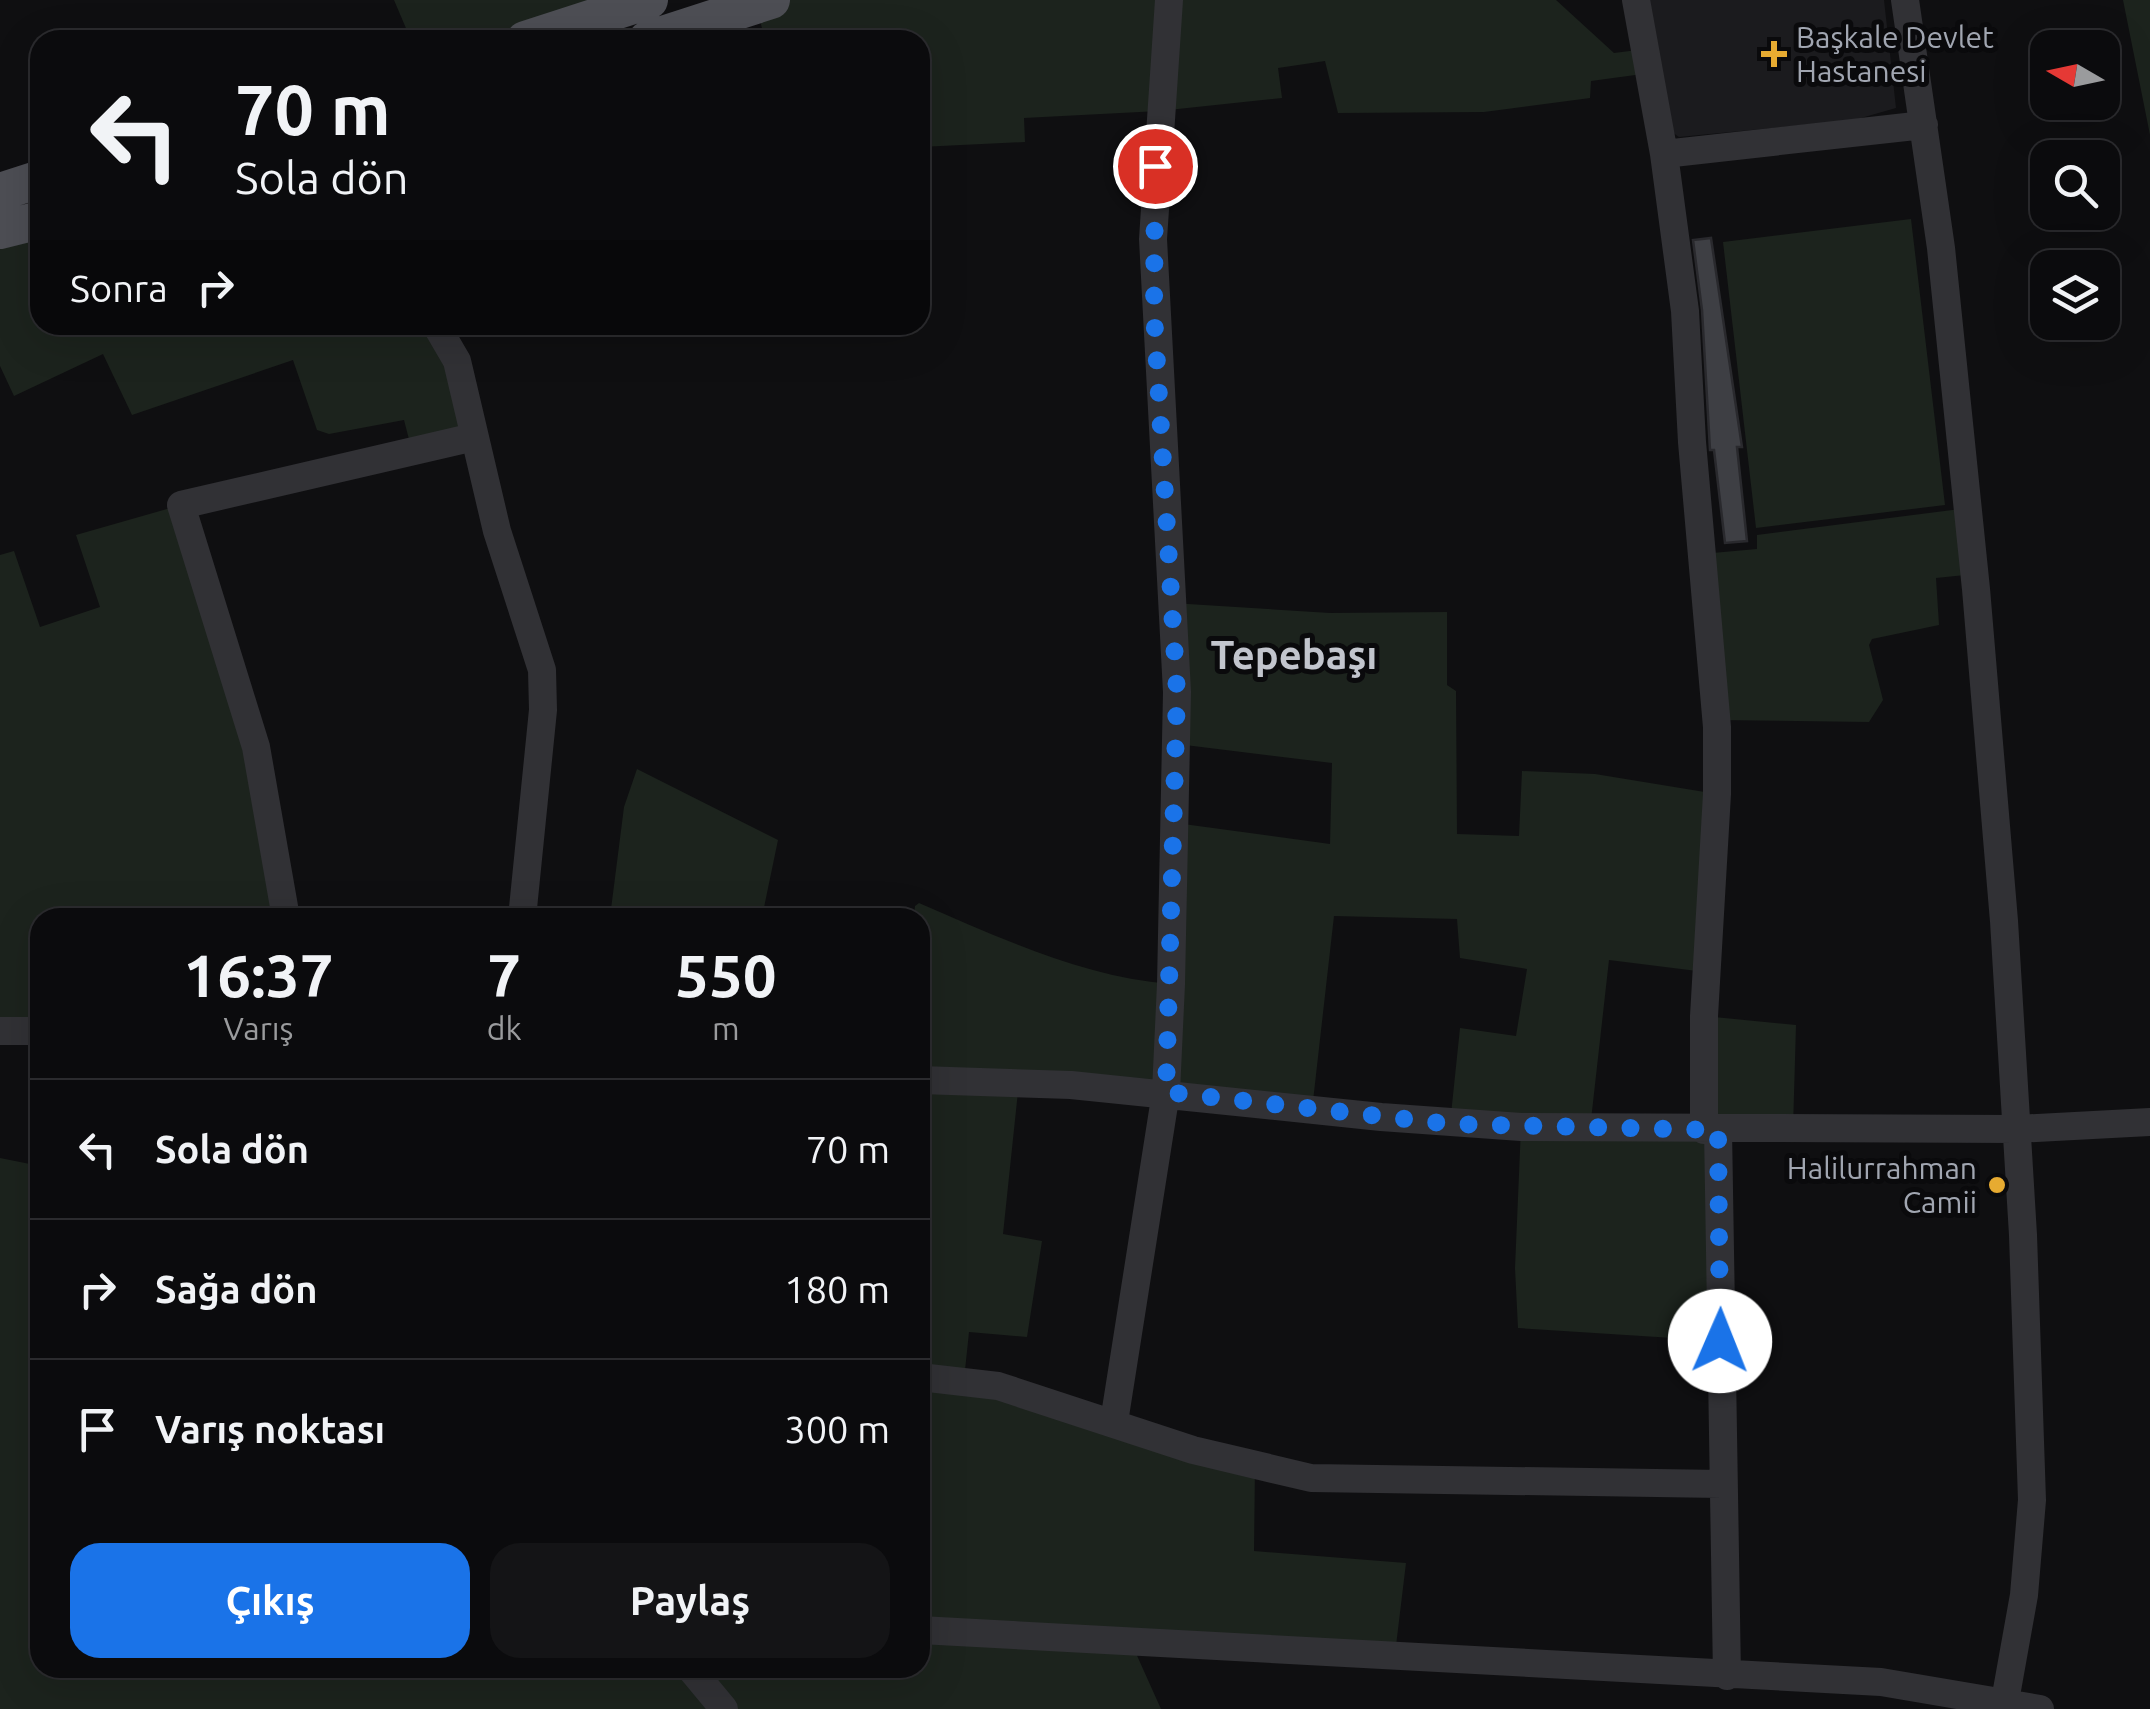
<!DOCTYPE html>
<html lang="tr">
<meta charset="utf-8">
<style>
body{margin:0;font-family:Ubuntu,sans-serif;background:#141416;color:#f1f3f6;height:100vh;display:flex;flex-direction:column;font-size:38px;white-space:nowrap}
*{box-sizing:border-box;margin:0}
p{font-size:32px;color:#9a9b9d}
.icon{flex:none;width:55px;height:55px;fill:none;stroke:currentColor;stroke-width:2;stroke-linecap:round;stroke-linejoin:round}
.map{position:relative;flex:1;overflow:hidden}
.sheet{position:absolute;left:30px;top:908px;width:900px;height:770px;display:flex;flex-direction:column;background:#0b0b0d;border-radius:30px;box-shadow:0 10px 40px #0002,0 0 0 2px #2b2b2e}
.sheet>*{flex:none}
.hud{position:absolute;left:30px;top:30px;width:900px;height:305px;border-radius:30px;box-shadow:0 10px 40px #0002,0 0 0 2px #2b2b2e;background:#0b0b0d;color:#f1f3f6;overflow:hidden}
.needle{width:65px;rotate:279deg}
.tools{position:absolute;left:2030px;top:30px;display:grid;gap:20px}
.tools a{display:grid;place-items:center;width:90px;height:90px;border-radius:20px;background:#0b0b0d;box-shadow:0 10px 40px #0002,0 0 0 2px #2b2b2e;font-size:50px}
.pin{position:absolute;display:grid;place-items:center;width:85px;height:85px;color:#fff;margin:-42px;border:5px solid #fff;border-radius:50%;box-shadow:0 2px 10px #0007}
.me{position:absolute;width:110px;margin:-55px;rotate:1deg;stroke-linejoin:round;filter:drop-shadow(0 0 8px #0008)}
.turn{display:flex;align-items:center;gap:35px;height:210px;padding:0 40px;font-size:45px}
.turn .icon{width:130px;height:130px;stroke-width:2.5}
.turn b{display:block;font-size:70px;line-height:85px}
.then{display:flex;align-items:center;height:95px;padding:0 40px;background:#0003;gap:20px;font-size:38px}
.eta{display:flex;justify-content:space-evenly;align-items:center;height:170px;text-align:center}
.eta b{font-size:60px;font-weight:700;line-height:70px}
.button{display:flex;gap:20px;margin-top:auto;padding:20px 40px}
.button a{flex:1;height:115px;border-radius:30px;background:#1a73e8;color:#fff;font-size:40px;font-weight:700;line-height:115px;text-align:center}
.button a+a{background:#141416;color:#f1f3f6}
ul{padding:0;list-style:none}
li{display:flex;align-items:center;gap:30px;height:140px;padding:0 40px;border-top:2px solid #2b2b2e}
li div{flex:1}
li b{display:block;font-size:38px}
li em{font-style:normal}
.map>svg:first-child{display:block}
.built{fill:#1b1b1e}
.green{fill:#1c231d}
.building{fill:#3e3f44;stroke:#29292d;stroke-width:2.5}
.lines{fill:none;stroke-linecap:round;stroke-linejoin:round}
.minor{stroke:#313135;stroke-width:28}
.major{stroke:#4d4e54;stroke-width:38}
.route{stroke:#1a73e8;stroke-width:18;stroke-dasharray:0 32.4}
.poi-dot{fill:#e7ab31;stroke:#0a0a0c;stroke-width:4}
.labels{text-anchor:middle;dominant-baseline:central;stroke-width:10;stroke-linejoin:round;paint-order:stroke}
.poi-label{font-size:30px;fill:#a1a6b1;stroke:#0a0a0c;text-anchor:start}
.district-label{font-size:40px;font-weight:bold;fill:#c2c5cd;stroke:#0a0a0c}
</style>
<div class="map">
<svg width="2150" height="1709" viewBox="0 0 2150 1709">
<rect width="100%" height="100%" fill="#0f0f11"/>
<path class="built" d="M 1649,0 L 1884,0 L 1896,108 L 1854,120 L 1679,137 L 1672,132 Z"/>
<path class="green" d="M 394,0 L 649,0 L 524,40 L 411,40 Z
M 771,0 L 1556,0 L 1614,53 L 1645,49 L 1650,73 L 1591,81 L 1590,98 L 1484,112 L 1338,113 L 1325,61 L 1278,68 L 1282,98 L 1159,111 L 1024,118 L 1025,142 L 920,147 L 920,40 L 765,40 L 756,5 Z
M 2123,0 L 2150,0 L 2150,135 Z
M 1911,219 L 1945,505 L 1756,528 L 1723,242 Z
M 40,220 L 40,325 L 436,325 L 474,437 L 412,451 L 404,420 L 329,434 L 317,430 L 293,360 L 132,415 L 103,354 L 14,396 L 0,366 L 0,230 Z
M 181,505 L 286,917 L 40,918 L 40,1031 L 0,1031 L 0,555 L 14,551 L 40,627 L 100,607 L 76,535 Z
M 1968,508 L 1975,574 L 1936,578 L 1939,625 L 1872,639 L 1869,645 L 1883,700 L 1869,722 L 1717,720 L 1701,554 L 1757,549 L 1757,535 Z
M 1172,603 L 1330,613 L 1447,612 L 1447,685 L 1456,691 L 1457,834 L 1519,836 L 1522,771 L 1595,774 L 1717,794 L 1705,972 L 1609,960 L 1590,1129 L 1704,1130 L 1704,1016 L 1796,1025 L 1793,1129 L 1719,1129 L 1720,1341 L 1518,1328 L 1515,1268 L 1521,1127 L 1450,1124 L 1460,1028 L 1516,1036 L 1527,969 L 1460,958 L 1457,919 L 1334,916 L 1312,1110 L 1019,1082 L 1003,1234 L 1042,1241 L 1027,1337 L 969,1332 L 964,1380 L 1255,1466 L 1254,1551 L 1406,1563 L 1395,1654 L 1130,1640 L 1161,1709 L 0,1709 L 0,1158 L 40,1166 L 40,1668 L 920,1668 L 920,1523 L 929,1473 L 920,1471 L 920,918 L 914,917 L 915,906 L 919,903 C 998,937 1083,977 1170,984 L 1176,823 L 1330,844 L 1332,763 L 1177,744 Z
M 637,769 L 778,840 L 762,917 L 610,917 L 624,807 Z"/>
<path class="building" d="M 1711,238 L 1742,447 L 1737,447 L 1747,541 L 1725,543 L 1714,450 L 1710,450 L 1702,310 L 1693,240 Z"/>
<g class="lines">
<path class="minor" d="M 1636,0 L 1664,154 L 1685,311 L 1692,442 L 1717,727 L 1717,794 L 1704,1016 L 1704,1130
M 1905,0 L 1941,248 L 1976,589 L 2004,921 L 2023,1235 L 2032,1500 L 2024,1595 L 2005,1701
M 1664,154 L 1924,125
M 436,325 L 457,361 L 497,531 L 542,670 L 543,710 L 522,918
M 286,918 L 256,747 L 181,505 L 474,437
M 0,1031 L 40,1031
M 920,1080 L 1071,1085 L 1381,1117 L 1521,1127 L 2017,1129 L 2150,1122
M 1718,1129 L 1727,1676
M 920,1377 L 998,1386 L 1193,1450 L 1311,1478 L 1722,1484
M 1114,1422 L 1166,1092 L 1171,984 L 1177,692 L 1153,239 L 1169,0
M 920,1630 L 1881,1682 L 2040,1709
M 690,1668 L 724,1709"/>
<path class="major" d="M 525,40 L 649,0
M 647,40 L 771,0
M 0,192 L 40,179
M 0,230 L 40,220"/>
</g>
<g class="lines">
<path class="route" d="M 1155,166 L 1154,314 L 1177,692 L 1166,1092 L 1450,1124 L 1718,1130 L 1720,1341"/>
</g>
<g class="poi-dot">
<path d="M1769 39h10v10h10v10h-10v10h-10v-10h-10v-10h10z"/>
<circle cx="1997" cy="1185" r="10"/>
</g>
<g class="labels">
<g class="poi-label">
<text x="1796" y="37">Başkale Devlet<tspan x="1796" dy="34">Hastanesi</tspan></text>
<text x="1977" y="1168" text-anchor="end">Halilurrahman<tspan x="1977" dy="34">Camii</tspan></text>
</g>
<g class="district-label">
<text x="1294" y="654">Tepebaşı</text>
</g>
</g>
</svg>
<div class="tools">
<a><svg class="needle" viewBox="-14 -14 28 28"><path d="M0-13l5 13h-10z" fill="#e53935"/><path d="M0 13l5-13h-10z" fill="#9a9b9d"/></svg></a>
<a><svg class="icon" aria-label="search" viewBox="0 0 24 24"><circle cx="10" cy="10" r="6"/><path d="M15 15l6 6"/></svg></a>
<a><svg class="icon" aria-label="layers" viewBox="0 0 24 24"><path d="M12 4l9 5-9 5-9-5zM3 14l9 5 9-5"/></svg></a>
</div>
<div class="pin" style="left:1155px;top:166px;background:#d93025"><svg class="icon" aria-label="arrive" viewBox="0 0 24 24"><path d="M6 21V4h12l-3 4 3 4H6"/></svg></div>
<svg class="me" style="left:1720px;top:1341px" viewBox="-20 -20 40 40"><circle r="19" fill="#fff"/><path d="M0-13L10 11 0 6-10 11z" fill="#1a73e8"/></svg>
<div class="hud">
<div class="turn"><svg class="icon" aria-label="left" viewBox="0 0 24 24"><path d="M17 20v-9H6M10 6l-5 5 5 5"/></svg><div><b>70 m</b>Sola dön</div></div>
<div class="then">Sonra<svg class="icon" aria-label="right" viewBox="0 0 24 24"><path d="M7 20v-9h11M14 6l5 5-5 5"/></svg></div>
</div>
<section class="sheet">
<div class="eta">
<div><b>16:37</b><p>Varış</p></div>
<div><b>7</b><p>dk</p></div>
<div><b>550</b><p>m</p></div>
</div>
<ul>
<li><svg class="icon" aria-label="left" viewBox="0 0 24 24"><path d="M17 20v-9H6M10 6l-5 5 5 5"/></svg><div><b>Sola dön</b></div><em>70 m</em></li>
<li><svg class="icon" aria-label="right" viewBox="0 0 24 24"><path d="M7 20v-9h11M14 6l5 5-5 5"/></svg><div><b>Sağa dön</b></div><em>180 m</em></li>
<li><svg class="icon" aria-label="arrive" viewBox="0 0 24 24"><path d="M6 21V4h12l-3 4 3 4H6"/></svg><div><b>Varış noktası</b></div><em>300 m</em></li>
</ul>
<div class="button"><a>Çıkış</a><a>Paylaş</a></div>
</section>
</div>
